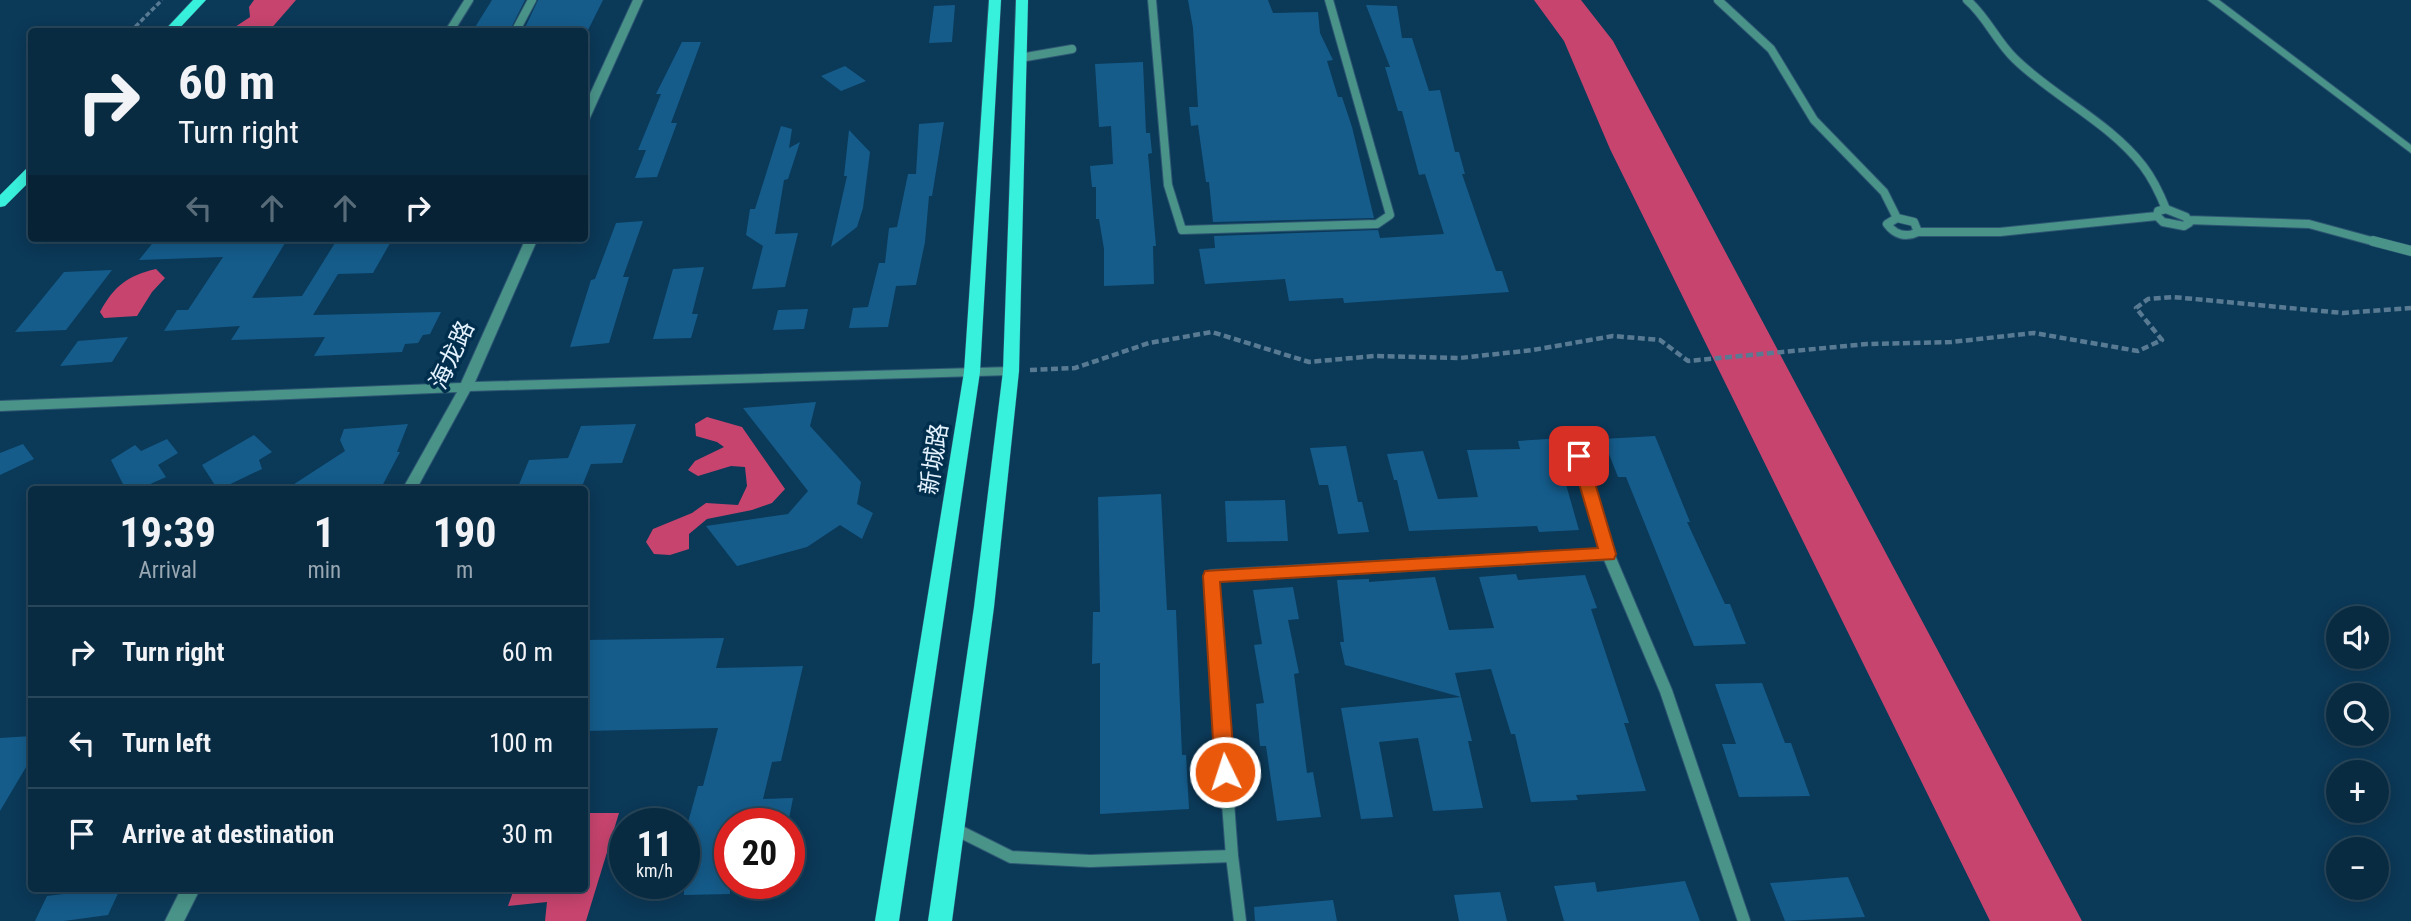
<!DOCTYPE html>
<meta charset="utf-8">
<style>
body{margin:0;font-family:"Roboto Condensed","Noto Sans SC",sans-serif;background:#16374d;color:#f1f3f6;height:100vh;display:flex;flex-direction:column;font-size:26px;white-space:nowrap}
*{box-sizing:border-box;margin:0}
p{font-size:23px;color:#98a7b2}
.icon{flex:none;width:38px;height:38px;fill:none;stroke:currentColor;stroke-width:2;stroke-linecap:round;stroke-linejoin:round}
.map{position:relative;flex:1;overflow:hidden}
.drawer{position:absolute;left:28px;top:486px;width:560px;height:406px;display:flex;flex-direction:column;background:#082b42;border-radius:7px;box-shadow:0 4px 18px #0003,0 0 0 2px #29475b}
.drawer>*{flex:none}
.top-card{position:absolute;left:28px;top:28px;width:560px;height:214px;border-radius:7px;box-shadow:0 4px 18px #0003,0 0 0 2px #29475b;background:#082b42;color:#f1f3f6;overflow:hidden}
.tools{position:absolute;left:2326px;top:606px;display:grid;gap:14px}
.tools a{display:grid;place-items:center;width:63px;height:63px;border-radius:50%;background:#082b42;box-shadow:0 4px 18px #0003,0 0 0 2px #29475b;font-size:35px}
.speed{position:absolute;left:609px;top:808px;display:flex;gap:14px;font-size:35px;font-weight:700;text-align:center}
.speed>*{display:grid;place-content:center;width:91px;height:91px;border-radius:50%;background:#082b42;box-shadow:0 4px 18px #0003,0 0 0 2px #29475b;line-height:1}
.speed small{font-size:18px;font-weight:400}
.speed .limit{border:10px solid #d22;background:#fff;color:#111}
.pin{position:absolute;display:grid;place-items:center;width:60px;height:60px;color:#fff;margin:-30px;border-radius:14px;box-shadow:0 4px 10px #0006}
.me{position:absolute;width:77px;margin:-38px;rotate:356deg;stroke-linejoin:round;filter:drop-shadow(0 0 5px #0008)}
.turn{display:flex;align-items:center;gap:24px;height:147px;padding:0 35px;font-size:32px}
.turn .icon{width:91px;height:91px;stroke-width:2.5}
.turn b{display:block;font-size:49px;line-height:60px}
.lanes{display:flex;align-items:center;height:66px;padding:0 35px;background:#0003;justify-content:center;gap:35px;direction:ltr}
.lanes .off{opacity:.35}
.eta{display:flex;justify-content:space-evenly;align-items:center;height:119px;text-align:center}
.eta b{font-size:42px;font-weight:700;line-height:49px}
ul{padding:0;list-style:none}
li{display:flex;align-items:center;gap:21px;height:91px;padding:0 35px;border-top:2px solid #29475b}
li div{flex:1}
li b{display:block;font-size:26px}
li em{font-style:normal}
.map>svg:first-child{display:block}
.water{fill:#c7446f}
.building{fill:#155c8b}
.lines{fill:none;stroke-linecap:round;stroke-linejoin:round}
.service-far2-casing{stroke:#2e5773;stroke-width:10}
.service-far1-casing{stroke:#2e5773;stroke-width:11}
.service-casing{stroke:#2e5773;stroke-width:14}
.minor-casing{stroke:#2e5773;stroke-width:2}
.primary-casing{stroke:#2e5773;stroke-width:1}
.path-far1{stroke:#587a93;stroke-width:3.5;stroke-dasharray:5 2.5;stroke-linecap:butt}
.path{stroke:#587a93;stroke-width:4.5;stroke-dasharray:7 3.5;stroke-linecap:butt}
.service-far2{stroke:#499389;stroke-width:8}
.service-far1{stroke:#499389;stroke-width:10}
.service{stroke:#499389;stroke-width:12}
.minor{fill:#499389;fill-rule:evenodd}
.primary{fill:#38f1dd;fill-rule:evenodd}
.route{fill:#ea580c;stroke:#983908;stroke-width:2}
.labels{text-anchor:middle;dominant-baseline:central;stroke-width:7;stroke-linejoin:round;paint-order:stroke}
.street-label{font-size:24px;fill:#e4f2fe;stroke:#002e4d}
</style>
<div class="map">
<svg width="2411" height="921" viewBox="0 0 2411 921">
<rect width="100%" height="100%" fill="#0b3958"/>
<path class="water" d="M 254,0 L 296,0 L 269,31 L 229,31 L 250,17 L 249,7 Z
M 1534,0 L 1581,0 L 1613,41 L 2082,921 L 1990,921 L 1610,149 L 1564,41 Z
M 156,269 L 165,278 L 152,292 L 137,316 L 104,318 L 100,312 C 114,286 127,276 156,269 Z
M 707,417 L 742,427 L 785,489 L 772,503 L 752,510 L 707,519 L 689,534 L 689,549 L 670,555 L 654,554 L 646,542 L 653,529 L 692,513 L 706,503 L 738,505 L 747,486 L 745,467 L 731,466 L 698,476 L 688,470 L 695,461 L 724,447 L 717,442 L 696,436 L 695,424 Z
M 585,813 L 619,813 L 586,921 L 545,921 L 547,902 L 508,906 L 514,889 L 584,889 Z"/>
<path class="building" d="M 492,0 L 525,0 L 509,32 L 472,32 Z
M 538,0 L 603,0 L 587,32 L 523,32 Z
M 1188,0 L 1268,0 L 1273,13 L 1318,12 L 1320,33 L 1333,60 L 1327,61 L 1338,97 L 1342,97 L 1352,127 L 1374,218 L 1213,222 L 1209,182 L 1206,182 L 1198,125 L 1191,126 L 1189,107 L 1198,107 L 1193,28 Z
M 955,5 L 952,42 L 929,43 L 934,6 Z
M 1366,5 L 1397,6 L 1402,38 L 1412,38 L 1429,91 L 1440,90 L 1455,152 L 1459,152 L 1465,174 L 1462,174 L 1483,235 L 1496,271 L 1502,271 L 1509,292 L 1344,303 L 1343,298 L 1289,301 L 1285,279 L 1205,284 L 1199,249 L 1215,248 L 1214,236 L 1378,230 L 1380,238 L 1444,234 L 1425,174 L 1419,175 L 1402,111 L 1398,111 L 1385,67 L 1390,67 Z
M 682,42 L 701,42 L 671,123 L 677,123 L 657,177 L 635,178 L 646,150 L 638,150 L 661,94 L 656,94 Z
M 1143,62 L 1146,133 L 1150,133 L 1152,153 L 1148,154 L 1156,246 L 1153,246 L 1154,284 L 1104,286 L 1104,249 L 1099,219 L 1096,219 L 1096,187 L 1092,187 L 1090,166 L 1113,164 L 1111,126 L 1099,127 L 1095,64 Z
M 845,66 L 866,81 L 841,91 L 821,76 Z
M 944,122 L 932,196 L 929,196 L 925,242 L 916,285 L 896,286 L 888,327 L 849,328 L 853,308 L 868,307 L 879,263 L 885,263 L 889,228 L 897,227 L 908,174 L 916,174 L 919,124 Z
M 781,126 L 792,129 L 789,148 L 800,142 L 788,179 L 784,180 L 775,234 L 798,233 L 785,287 L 752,289 L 763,246 L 746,235 L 750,209 L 755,209 Z
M 849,130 L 870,152 L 863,208 L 857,227 L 831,247 L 847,176 L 844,176 Z
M 643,221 L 623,277 L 629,277 L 609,343 L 570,347 L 591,280 L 595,279 L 616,223 Z
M 210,238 L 288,238 L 252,298 L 302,296 L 338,238 L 393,238 L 373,273 L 338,274 L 313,315 L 441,312 L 430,334 L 423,335 L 418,343 L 405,344 L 402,352 L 314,356 L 325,337 L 231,340 L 240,326 L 164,331 L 177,310 L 188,310 L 223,257 L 139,260 L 155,240 Z
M 704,267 L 692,314 L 698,314 L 691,338 L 653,339 L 673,269 Z
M 112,270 L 66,330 L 15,332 L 64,272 Z
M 808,309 L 804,329 L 773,330 L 778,310 Z
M 128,337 L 112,362 L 60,366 L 78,341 Z
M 816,402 L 810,426 L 861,482 L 857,504 L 873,513 L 862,539 L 840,525 L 807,547 L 737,566 L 706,526 L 788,514 L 808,491 L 743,408 Z
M 408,424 L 397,452 L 400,452 L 380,490 L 285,490 L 345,451 L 340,440 L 344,429 Z
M 636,424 L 622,463 L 591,464 L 583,484 L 518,487 L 529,460 L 568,458 L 581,426 Z
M 254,435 L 272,452 L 259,460 L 262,469 L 218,490 L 202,465 Z
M 1655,436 L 1690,522 L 1687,522 L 1725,604 L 1730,604 L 1746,644 L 1694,646 L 1626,477 L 1618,477 L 1603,439 Z
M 1563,438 L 1575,473 L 1563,474 L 1579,530 L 1539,532 L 1537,526 L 1409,531 L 1397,480 L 1394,480 L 1387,454 L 1423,451 L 1438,499 L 1478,497 L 1467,450 L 1520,449 L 1518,441 Z
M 167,439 L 178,453 L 158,465 L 166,477 L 137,490 L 126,490 L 111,460 L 135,445 L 141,451 Z
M 23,444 L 34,459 L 0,475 L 0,453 Z
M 1346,446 L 1358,502 L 1362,502 L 1369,532 L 1338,534 L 1328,485 L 1319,485 L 1310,448 Z
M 1161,494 L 1167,610 L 1176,610 L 1182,755 L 1186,755 L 1189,809 L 1100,814 L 1100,663 L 1092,664 L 1093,612 L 1100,612 L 1098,497 Z
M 1285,500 L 1288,541 L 1227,542 L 1225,501 Z
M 1516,574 L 1518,580 L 1585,575 L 1597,608 L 1591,609 L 1629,723 L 1624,723 L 1646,791 L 1576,795 L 1578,800 L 1531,802 L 1515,734 L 1511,734 L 1491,669 L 1455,673 L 1461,697 L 1345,665 L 1340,642 L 1344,642 L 1337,580 L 1369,579 L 1369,582 L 1435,577 L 1449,630 L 1494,628 L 1479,577 Z
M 1293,587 L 1299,619 L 1288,620 L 1299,673 L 1294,674 L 1307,773 L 1313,772 L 1321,817 L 1277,821 L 1266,746 L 1260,746 L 1256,704 L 1264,703 L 1254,645 L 1262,644 L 1253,590 Z
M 724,638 L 716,668 L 803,666 L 781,761 L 772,762 L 763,799 L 793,798 L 788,824 L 730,824 L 730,894 L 684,895 L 684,837 L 698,786 L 703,786 L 718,728 L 584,731 L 584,640 Z
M 1762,683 L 1785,743 L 1791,743 L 1810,796 L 1739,797 L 1722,744 L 1736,744 L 1715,684 Z
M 1461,697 L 1472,741 L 1468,741 L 1483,808 L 1433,811 L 1418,738 L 1379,742 L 1393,817 L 1361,819 L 1341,708 Z
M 32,736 L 32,757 L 0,811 L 0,738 Z
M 1848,877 L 1865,917 L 1785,921 L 1770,883 Z
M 1685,881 L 1700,921 L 1564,921 L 1554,886 L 1595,882 L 1597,892 Z
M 81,889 L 120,889 L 108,915 L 64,921 L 35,921 L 47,896 L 80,892 Z
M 1500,892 L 1507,921 L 1459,921 L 1454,895 Z
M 1333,900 L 1337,921 L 1255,921 L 1254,907 Z"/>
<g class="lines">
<defs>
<path id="service-far2" d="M 1152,0 L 1168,185 L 1182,230 L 1377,224 L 1390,215 L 1329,0
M 1718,0 L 1771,49 L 1814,120 L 1884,192 L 1897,218
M 1967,0 C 1987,17 1996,41 2015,59 C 2054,97 2109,122 2143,166 C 2153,179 2160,194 2166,209
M 449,32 L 469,0
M 515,32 L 532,0
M 1020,58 L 1072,49
M 2166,209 L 2186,217 L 2189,223 L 2184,226 L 2163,222 L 2157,216 L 2158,211 Z
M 1897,218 L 1914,222 L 1918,232 C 1906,238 1895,235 1887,224 Z
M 2188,220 L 2309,224 L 2379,243
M 1918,232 L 2000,232 L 2157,216"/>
<path id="service-far1" d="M 2373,241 L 2411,251
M 1579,456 L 1605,545"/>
<path id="service" d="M 1605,543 L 1608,554
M 953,828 L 1011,857 L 1090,861 L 1232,856
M 1240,921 L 1232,856 L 1211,576 L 1608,554 L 1666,691 L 1744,921"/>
<path id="minor" d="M 633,0 L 643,0 L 589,120 L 584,123 L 584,107 Z
M 2208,0 L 2219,0 L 2411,145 L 2411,153 Z
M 526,238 L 538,238 L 475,382 L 1011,367 L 1018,371 L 1011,375 L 470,391 L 416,490 L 402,490 L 457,392 L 0,411 L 0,401 L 461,383 Z
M 181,889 L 200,889 L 184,921 L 165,921 Z"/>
<path id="primary" d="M 193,0 L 206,0 L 176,32 L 163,32 Z
M 989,0 L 1001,0 L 980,372 L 899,921 L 875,921 L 964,372 Z
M 1016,0 L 1028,0 L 1019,371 L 994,607 L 952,921 L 928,921 L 974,607 L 1003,371 Z
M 32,167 L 32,179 L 5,206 L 0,207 L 0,195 L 27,168 Z"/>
</defs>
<use href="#service-far2" class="service-far2-casing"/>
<use href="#service-far1" class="service-far1-casing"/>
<use href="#service" class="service-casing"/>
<use href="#minor" class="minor-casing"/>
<use href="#primary" class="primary-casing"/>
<path class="path-far1" d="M 130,32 L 162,0"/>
<path class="path" d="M 1030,370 L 1075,368 L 1149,343 L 1212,332 L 1309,362 L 1374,356 L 1460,358 L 1533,350 L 1613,336 L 1660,340 L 1688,361 L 1867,344 L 1951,342 L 2034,333 L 2138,351 L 2162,340 L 2136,308 L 2148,299 L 2173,297 L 2343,313 L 2411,308"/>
<use href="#service-far2" class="service-far2"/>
<use href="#service-far1" class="service-far1"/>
<use href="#service" class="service"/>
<use href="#minor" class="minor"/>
<use href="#primary" class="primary"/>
</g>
<path class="route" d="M 1579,451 L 1587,456 L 1616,554 L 1614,559 L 1220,582 L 1235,772 L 1232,779 L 1225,781 L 1218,779 L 1215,772 L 1203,576 L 1205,571 L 1598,548 L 1571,456 Z"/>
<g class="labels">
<g class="street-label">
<text transform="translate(452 355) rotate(-65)">海龙路</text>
<text transform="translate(934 459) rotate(-81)">新城路</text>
</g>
</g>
</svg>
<div class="tools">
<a><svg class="icon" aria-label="sound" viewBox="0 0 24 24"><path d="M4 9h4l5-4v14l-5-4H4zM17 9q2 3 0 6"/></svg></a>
<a><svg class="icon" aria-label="search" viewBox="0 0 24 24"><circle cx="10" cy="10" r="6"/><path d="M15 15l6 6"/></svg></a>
<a>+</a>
<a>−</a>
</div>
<div class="speed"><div>11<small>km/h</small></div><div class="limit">20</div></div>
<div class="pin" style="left:1579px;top:456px;background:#d93025"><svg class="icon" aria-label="arrive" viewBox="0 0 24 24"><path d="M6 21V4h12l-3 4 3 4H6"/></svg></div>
<svg class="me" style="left:1225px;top:772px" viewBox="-20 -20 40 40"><circle r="17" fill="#ea580c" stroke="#fff" stroke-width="3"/><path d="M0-11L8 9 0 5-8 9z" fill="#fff"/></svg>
<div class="top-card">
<div class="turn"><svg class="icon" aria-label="right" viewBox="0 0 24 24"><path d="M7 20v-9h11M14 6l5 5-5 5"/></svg><div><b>60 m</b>Turn right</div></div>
<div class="lanes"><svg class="icon off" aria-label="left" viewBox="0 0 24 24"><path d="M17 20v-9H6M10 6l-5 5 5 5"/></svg><svg class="icon off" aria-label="ahead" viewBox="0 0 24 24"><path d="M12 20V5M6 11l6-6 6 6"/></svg><svg class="icon off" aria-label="ahead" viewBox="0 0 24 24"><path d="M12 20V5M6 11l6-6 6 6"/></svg><svg class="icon" aria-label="right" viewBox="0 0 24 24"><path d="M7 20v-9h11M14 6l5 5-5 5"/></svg></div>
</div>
<section class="drawer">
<div class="eta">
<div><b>19:39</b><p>Arrival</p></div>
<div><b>1</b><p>min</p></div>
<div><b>190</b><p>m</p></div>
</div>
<ul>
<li><svg class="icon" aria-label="right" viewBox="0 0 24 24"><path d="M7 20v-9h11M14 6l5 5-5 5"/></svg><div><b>Turn right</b></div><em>60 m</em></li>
<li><svg class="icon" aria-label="left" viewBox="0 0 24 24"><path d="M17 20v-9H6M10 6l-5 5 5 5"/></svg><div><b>Turn left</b></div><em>100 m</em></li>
<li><svg class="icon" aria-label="arrive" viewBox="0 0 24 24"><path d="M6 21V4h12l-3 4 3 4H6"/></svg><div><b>Arrive at destination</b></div><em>30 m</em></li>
</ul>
</section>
</div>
